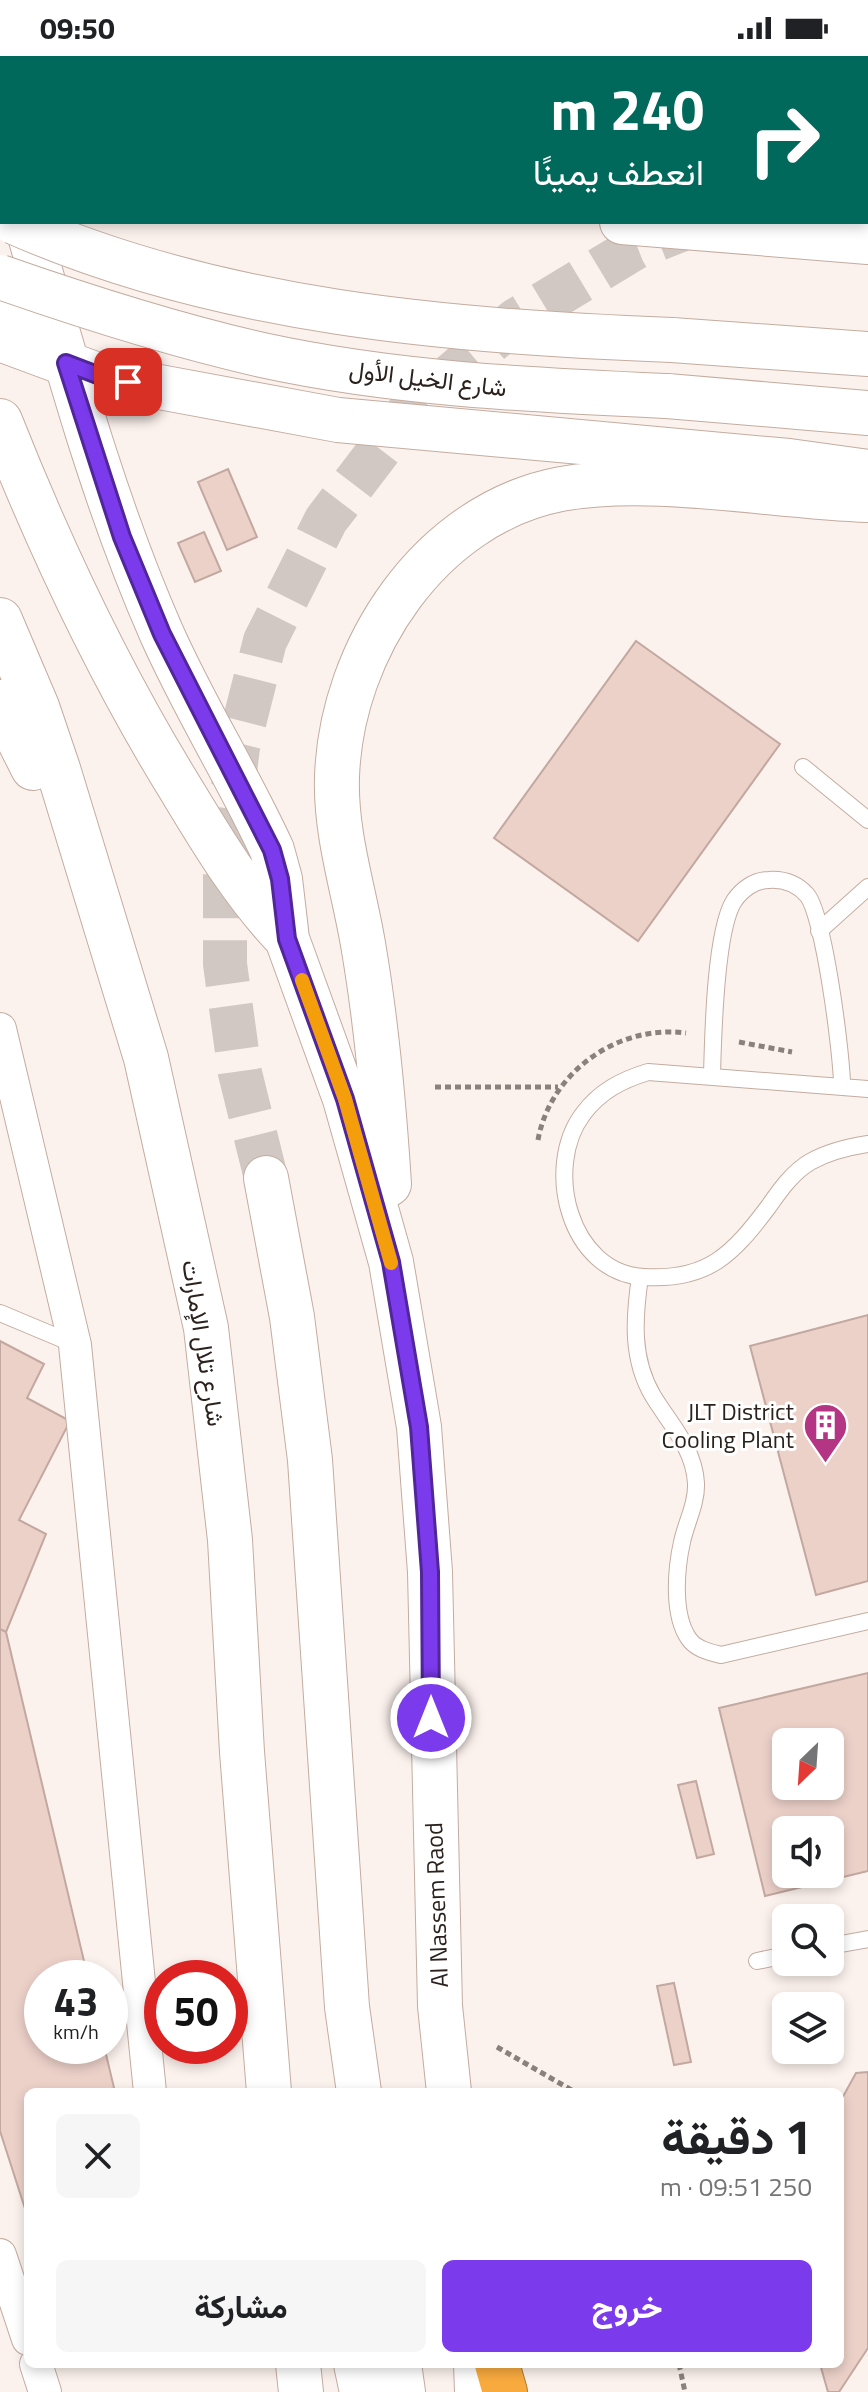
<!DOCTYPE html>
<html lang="ar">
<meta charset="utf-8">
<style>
body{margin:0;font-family:"Titillium Web",Vazirmatn,sans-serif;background:#f6f6f6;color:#202124;direction:rtl;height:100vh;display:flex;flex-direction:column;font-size:30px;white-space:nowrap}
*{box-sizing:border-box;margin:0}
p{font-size:26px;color:#757577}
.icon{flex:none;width:44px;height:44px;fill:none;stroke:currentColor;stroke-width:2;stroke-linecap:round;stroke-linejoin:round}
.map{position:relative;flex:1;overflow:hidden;direction:ltr}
.details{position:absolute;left:24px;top:2032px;width:820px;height:280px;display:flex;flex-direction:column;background:#fff;border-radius:12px;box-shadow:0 4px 12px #0003;direction:rtl}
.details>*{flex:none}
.guide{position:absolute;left:0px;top:0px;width:868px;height:168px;box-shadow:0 4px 12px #0003;direction:rtl;background:#00695c;color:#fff;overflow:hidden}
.needle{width:52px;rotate:205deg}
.buttons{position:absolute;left:772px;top:1672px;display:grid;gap:16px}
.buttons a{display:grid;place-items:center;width:72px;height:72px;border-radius:12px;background:#fff;box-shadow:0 4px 12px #0003;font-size:40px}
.speed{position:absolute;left:24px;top:1904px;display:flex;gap:16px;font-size:40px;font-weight:700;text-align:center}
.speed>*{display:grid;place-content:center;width:104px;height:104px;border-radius:50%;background:#fff;box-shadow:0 4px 12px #0003;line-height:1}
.speed small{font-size:20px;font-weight:400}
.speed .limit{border:12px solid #d22;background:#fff;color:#111}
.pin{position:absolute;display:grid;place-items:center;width:68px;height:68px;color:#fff;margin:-34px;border-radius:16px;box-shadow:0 4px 12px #0006}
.me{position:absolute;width:88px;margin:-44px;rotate:0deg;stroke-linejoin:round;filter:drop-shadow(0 0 6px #0008)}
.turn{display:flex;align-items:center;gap:28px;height:168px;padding:0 32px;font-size:36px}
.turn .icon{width:104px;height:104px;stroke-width:2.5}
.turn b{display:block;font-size:56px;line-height:68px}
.round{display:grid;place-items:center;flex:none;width:84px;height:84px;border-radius:12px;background:#f6f6f6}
.head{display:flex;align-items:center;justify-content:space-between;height:136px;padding:0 32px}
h1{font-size:48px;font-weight:700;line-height:60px}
.action{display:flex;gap:16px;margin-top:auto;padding:16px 32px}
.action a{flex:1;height:92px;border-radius:12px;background:#7c3aed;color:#fff;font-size:32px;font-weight:700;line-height:92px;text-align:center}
.action a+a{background:#f6f6f6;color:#202124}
.status{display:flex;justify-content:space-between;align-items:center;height:56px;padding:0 40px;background:#fff;direction:ltr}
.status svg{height:22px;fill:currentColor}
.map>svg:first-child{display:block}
.building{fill:#ecd1c9;stroke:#c2a8a0;stroke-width:2;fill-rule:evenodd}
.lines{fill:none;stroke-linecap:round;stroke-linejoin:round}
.secondary-tunnel{stroke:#d2c8c3;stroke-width:44;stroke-dasharray:44 22;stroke-linecap:butt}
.service-casing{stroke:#c3aca0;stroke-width:18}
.minor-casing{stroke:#c3aca0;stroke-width:34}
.secondary-casing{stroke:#c3aca0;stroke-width:46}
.motorway-casing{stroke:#b17a32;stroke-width:46}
.path{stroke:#8a817c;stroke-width:5;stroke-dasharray:6 4;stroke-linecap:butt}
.service{stroke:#fff;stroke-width:16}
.minor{stroke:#fff;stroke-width:32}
.secondary{stroke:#fff;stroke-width:44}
.motorway{stroke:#f9aa3e;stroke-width:44}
.secondary-bridge-casing{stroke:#c3aca0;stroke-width:46;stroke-linecap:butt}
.secondary-bridge{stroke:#fff;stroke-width:44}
.route-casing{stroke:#51269a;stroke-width:20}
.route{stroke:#7c3aed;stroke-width:14}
.slow{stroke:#f59e0b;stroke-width:14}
.labels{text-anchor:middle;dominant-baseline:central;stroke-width:6;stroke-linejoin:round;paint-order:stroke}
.street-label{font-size:24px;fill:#2b221d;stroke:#fff}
.poi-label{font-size:24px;fill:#2b221d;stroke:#fff;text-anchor:end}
</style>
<div class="status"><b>09:50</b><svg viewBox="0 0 49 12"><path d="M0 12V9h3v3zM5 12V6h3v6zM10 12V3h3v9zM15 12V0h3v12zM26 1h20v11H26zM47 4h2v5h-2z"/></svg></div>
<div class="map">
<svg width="868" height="2336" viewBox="0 0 868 2336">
<rect width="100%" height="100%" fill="#fcf2ed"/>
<path class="building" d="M 228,413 L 257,481 L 227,494 L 198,426 Z
M 204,476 L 221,515 L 195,526 L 178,487 Z
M 636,585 L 780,688 L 638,885 L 494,782 Z
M 868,1259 L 868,1525 L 816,1539 L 750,1290 Z
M 0,1285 L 44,1308 L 27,1342 L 70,1365 L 19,1464 L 46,1478 L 6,1576 L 0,1573 Z
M 0,1573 L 6,1576 L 88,1922 L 42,1922 L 42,1990 L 104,1990 L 115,2036 L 28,2036 L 28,2162 L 0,2075 Z
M 868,1617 L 868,1815 L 765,1840 L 719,1652 ZM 786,1686 L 830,1686 L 830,1730 L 786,1730 ZM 786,1774 L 830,1774 L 830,1818 L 786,1818 Z
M 696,1725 L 714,1798 L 697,1802 L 678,1729 Z
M 674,1927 L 691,2006 L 674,2009 L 657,1930 Z
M 868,2016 L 868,2292 L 839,2336 L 828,2336 L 820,2308 L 840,2308 L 840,2046 L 856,2017 Z"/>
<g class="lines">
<path class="secondary-tunnel" d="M 866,120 L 868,119
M 266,1122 L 240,1017 L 225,908 L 225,799 L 238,691 L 265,585 L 326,464 L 410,354 L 516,264 L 635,192 L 696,168"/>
<defs>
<path id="service" d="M 803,711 L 868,764
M 819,875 L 868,831
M 712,1020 C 713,981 715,875 734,845 C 742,833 755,824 769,824 C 784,823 797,828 807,839 C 824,859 842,999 842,1030
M 868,1033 L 648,1016 C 622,1024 600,1035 583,1058 C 543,1111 569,1217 644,1221 C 708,1225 733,1198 769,1150 C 780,1134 793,1116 810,1106 C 828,1096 848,1091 868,1088
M 640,1221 C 634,1262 631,1303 653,1340 C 670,1368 694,1392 696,1427 C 697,1447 686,1467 682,1486 C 676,1513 672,1559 689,1583 C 696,1593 709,1596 721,1599 L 868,1565
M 0,1257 L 74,1288
M 830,1890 L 868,1883
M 757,1905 L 786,1899"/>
<path id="minor" d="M 0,973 L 75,1289 L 150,2036
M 0,2199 L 28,2283
M 36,2308 L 45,2336"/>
<path id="secondary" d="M 46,0 L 48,2
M 0,75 L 2,82
M 0,115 L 2,114
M 26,166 C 66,305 103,444 161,576 C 194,651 238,720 272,794 L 280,823 L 287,883 L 345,1043 L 391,1206 L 419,1371 L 430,1516 L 440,1950 L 449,2036
M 622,166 L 868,186
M 0,233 L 37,281 L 59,300
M 0,283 L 100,320 L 338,364 L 789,405 L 868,416
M 672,284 L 868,298
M 667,340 L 868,357
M 0,365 C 51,494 109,617 182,735 C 214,788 244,838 287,883
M 0,564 L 37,651 L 58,713 L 146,1002 L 206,1272 L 230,1484 L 242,1696 L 269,2036
M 0,646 L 33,712
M 266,1122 L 292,1261 L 310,1404 L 347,1951 L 359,2036
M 389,1128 C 384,1050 377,971 364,894 C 355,837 335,779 337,721 C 341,594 430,458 561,433 C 651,416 774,441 868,444
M 298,2308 L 301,2336
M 356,2308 L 362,2336
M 399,2308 L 403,2336
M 476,2308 L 477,2336"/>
<path id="motorway" d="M 497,2308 L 505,2336"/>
</defs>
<use href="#service" class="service-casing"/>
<use href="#minor" class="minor-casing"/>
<use href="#secondary" class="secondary-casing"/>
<use href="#motorway" class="motorway-casing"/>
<path class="path" d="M 739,986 L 792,996
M 435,1031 L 558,1031
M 538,1084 C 550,1017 617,968 686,977
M 497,1991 L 575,2036
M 679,2308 L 685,2336"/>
<use href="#service" class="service"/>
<use href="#minor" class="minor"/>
<use href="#secondary" class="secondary"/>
<use href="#motorway" class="motorway"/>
<defs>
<path id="secondary-bridge" d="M 14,166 C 221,257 449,275 672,284
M 0,221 C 86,251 173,279 262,299 C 395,328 532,334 667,340"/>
</defs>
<use href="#secondary-bridge" class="secondary-bridge-casing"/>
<use href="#secondary-bridge" class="secondary-bridge"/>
</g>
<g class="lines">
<defs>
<path id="route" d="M 128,326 L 100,320 L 66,307 L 122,481 L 162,578 L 272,794 L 280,823 L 287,883 L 345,1043 L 391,1206 L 419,1371 L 430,1516 L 431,1662"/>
</defs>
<use href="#route" class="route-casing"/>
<use href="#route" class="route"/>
<path class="slow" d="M 302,924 L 345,1043 L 391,1207"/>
</g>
<defs>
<symbol id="building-pin" viewBox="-11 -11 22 30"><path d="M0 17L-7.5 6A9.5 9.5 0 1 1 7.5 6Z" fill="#b33583" stroke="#fff"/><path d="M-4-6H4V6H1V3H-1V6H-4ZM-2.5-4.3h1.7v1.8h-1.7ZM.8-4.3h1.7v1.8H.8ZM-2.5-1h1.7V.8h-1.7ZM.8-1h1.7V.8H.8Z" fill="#fff"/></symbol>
</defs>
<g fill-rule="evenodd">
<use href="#building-pin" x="800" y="1344" width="51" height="69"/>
</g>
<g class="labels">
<g class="street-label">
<text transform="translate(428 322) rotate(7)">شارع الخيل الأول</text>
<text transform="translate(204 1287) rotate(81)">شارع تلال الإمارات</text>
<text transform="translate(436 1849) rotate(-92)">Al Nassem Raod</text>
</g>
<g class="poi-label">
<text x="794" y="1355">JLT District<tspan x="794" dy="28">Cooling Plant</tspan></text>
</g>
</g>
</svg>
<div class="buttons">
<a><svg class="needle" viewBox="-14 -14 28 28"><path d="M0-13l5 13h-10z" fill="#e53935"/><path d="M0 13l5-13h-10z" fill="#757577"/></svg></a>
<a><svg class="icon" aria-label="sound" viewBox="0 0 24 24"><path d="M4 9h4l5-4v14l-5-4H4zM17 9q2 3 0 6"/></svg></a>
<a><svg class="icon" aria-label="search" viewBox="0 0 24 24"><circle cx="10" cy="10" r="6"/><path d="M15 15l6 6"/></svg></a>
<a><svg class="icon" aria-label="layers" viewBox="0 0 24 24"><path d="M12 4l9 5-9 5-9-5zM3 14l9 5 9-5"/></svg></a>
</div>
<div class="speed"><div>43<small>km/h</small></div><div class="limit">50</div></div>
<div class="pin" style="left:128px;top:326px;background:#d93025"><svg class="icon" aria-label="arrive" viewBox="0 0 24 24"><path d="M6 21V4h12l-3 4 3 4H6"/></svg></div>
<svg class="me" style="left:431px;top:1662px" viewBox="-20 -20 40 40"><circle r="17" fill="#7c3aed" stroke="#fff" stroke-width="3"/><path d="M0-11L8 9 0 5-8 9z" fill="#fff"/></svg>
<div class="guide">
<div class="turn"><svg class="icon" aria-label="right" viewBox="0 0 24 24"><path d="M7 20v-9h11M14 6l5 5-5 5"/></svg><div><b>240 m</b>انعطف يمينًا</div></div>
</div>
<section class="details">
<div class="head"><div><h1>1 دقيقة</h1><p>250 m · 09:51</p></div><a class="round"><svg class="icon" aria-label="close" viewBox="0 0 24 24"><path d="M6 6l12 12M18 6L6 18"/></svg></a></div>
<div class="action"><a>خروج</a><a>مشاركة</a></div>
</section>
</div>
